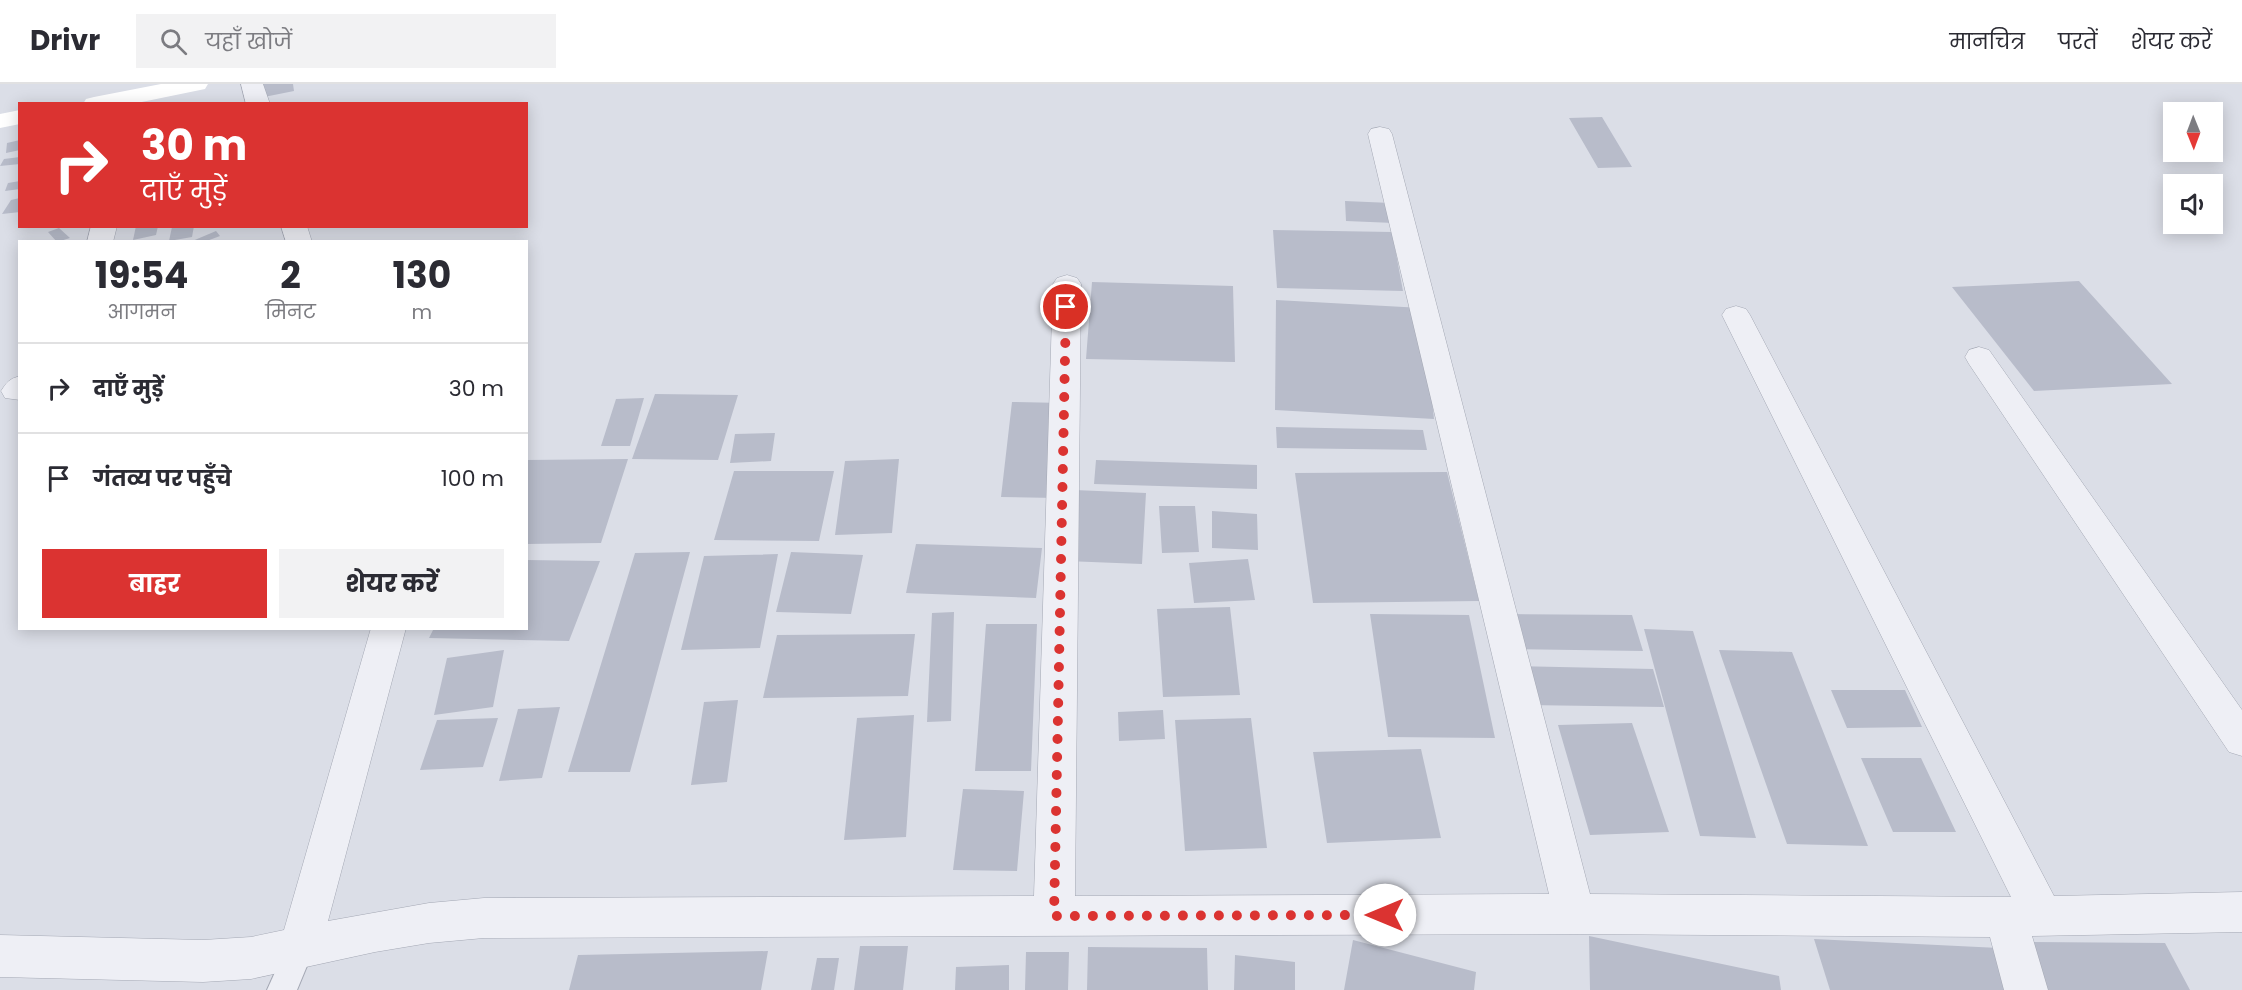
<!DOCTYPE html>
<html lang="hi">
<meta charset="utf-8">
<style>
body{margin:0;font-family:Poppins,"Noto Sans Devanagari",sans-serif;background:#f2f2f3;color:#2b2b33;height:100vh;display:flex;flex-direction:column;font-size:22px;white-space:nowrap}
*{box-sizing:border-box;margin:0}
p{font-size:20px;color:#7c7c81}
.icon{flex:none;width:33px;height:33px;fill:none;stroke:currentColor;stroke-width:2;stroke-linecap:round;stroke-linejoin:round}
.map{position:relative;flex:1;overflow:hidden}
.side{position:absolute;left:18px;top:156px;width:510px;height:390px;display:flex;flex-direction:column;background:#fff;border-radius:0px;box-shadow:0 3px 15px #0003}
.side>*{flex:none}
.banner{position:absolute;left:18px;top:18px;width:510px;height:126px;border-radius:0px;box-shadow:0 3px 15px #0003;background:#db3331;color:#fff;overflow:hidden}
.needle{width:39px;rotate:179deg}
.tools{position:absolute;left:2163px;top:18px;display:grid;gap:12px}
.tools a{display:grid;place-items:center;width:60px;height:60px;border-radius:0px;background:#fff;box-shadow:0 3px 15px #0003;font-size:30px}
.pin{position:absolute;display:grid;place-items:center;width:51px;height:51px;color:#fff;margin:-26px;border:3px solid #fff;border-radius:50%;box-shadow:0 2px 6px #0007}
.me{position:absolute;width:66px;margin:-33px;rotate:270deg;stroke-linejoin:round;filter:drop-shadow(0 0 4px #0008)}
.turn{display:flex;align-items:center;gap:21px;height:126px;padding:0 24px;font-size:27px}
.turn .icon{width:78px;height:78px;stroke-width:2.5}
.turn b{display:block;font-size:42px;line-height:51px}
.eta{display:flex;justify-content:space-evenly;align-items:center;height:102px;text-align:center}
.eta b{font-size:36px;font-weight:700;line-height:42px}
.primary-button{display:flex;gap:12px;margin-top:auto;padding:12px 24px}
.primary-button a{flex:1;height:69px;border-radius:0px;background:#db3331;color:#fff;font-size:24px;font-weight:700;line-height:69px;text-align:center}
.primary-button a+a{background:#f2f2f3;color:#2b2b33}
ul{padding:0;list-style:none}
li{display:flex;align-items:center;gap:18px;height:90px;padding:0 24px;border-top:2px solid #e1e1e2}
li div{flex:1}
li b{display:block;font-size:22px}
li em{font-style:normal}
header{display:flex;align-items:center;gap:36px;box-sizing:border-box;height:84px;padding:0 30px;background:#fff;border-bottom:2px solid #e1e1e2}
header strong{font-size:28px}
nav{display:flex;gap:33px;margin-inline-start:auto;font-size:21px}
.search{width:420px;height:54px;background:#f2f2f3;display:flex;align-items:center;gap:15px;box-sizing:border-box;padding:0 21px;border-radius:0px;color:#7c7c81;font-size:22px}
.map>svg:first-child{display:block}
.building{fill:#b8bcca}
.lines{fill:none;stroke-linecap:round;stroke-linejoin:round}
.lane-casing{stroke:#a4a8b4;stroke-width:2}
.street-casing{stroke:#a4a8b4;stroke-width:1}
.lane{fill:#eeeff5;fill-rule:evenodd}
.street{fill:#eeeff5;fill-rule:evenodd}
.secondary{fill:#fff;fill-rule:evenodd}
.route{stroke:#db3331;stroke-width:10;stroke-dasharray:0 18}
</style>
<header>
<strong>Drivr</strong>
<div class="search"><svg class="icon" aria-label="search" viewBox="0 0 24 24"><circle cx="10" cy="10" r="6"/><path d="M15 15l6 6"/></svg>यहाँ खोजें</div>
<nav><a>मानचित्र</a><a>परतें</a><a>शेयर करें</a></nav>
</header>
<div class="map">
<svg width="2242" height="906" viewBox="0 0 2242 906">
<rect width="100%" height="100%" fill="#dbdee7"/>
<path class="building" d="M 259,0 L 293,0 L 294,7 L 259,14 Z
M 1602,33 L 1632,83 L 1598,84 L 1569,34 Z
M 20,56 L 20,66 L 6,69 L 7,59 Z
M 20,73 L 20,80 L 0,82 L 4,75 Z
M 20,97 L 20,105 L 5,107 L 8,99 Z
M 20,114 L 20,128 L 2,130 L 11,116 Z
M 1345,117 L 1391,119 L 1394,139 L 1346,137 Z
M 136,142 L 158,142 L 156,151 L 133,156 Z
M 194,142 L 192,153 L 169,157 L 172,143 Z
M 59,144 L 70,154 L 57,158 L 48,148 Z
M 1273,146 L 1392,148 L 1403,207 L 1277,204 Z
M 216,147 L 220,152 L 204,158 L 190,158 Z
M 2079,197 L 2172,300 L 2034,307 L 1952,203 Z
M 1092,198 L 1233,202 L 1235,278 L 1086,275 Z
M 1276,216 L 1422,224 L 1434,335 L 1275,326 Z
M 655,310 L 738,311 L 718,376 L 632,375 Z
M 644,314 L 630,362 L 601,362 L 616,315 Z
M 1012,318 L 1063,319 L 1056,414 L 1001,413 Z
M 1276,343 L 1423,346 L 1427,366 L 1277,364 Z
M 775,349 L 771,377 L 730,379 L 735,350 Z
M 628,375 L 601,459 L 526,460 L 526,376 Z
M 899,375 L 892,449 L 835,451 L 845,377 Z
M 1096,376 L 1257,381 L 1257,405 L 1094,400 Z
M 734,387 L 834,387 L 819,457 L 714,456 Z
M 1447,388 L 1479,517 L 1313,519 L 1295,389 Z
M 1074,406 L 1146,409 L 1142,480 L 1066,477 Z
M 1159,422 L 1195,422 L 1199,468 L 1162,469 Z
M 1212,427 L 1257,430 L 1258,466 L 1212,464 Z
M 916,460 L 1042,464 L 1036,514 L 906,509 Z
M 690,468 L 630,688 L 568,688 L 635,469 Z
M 791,468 L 863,471 L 851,530 L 776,528 Z
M 778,470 L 760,564 L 681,566 L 704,472 Z
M 1248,475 L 1255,516 L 1194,519 L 1189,479 Z
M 526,476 L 600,477 L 569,557 L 429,554 L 434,544 L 526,544 Z
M 1230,523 L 1240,611 L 1163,613 L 1157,525 Z
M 954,528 L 951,637 L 927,638 L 932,529 Z
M 1370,530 L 1469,531 L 1495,654 L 1388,653 Z
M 1508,530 L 1632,531 L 1643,567 L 1516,565 Z
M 986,540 L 1037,540 L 1031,687 L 975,687 Z
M 1644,545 L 1693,547 L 1756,754 L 1700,752 Z
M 915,550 L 908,612 L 763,614 L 777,551 Z
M 504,566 L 493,623 L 434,631 L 447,574 Z
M 1719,566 L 1792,568 L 1868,762 L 1787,760 Z
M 1518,582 L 1653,585 L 1664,623 L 1526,621 Z
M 1831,606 L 1905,606 L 1922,643 L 1847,644 Z
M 738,616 L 727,698 L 691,701 L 704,618 Z
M 560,623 L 542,694 L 499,697 L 518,625 Z
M 1163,626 L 1165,655 L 1119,657 L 1118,628 Z
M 914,631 L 906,753 L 844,756 L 857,634 Z
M 498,634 L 483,683 L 420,686 L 437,636 Z
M 1251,634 L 1267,764 L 1185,767 L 1175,636 Z
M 1632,639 L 1669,748 L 1590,751 L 1558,641 Z
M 1421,665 L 1441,754 L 1327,759 L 1313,668 Z
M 1861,674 L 1921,674 L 1956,748 L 1893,748 Z
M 963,705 L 1024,707 L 1017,787 L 953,786 Z
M 1589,852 L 1779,892 L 1781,906 L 1590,906 Z
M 1814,855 L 1999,864 L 2016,906 L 1830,906 Z
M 1353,856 L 1476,888 L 1474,906 L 1344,906 Z
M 2025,858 L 2165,859 L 2190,906 L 2048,906 Z
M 860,862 L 908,862 L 903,906 L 854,906 Z
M 1088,863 L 1207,864 L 1208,906 L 1087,906 Z
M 768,867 L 761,906 L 569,906 L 578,871 Z
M 1026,868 L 1069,868 L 1068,906 L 1025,906 Z
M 1235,871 L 1295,878 L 1295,906 L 1234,906 Z
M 817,874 L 839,874 L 834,906 L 811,906 Z
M 1009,881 L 1009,906 L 955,906 L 956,883 Z"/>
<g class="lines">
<defs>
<path id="lane" d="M 300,851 L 310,855 L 314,865 L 297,906 L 267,906 L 290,855 Z"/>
<path id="street" d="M 241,0 L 263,0 L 270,20 L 246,20 Z
M 1380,43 L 1389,45 L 1392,50 L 1590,810 L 2011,813 L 1722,231 L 1726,225 L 1736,222 L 1746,225 L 1750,231 L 2054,812 L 2242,808 L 2242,848 L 2032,852 L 2048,906 L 2004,906 L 1990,853 L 1574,850 L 484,854 L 429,859 L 375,868 L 251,895 L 203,898 L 0,893 L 0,851 L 203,856 L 251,853 L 284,846 L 371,544 L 406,544 L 328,837 L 429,819 L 484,814 L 1034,812 L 1053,200 L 1057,194 L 1067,191 L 1077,194 L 1081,200 L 1075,812 L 1549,810 L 1368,50 L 1371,45 Z
M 91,142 L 117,142 L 113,158 L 87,158 Z
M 281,142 L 307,142 L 312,158 L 286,158 Z
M 1979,263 L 1989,266 L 2242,626 L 2242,672 L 2229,668 L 1969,280 L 1965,273 L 1969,266 Z
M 20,292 L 20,316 L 5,314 L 1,307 C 7,298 9,295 20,292 Z"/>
</defs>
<use href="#lane" class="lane-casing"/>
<use href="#street" class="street-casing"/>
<use href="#lane" class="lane"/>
<use href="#street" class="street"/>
<path class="secondary" d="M 161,0 L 208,0 L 205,5 L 132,20 L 83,20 L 86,15 L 94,13 Z
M 20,26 L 20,40 L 0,44 L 0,30 Z"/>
</g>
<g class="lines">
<path class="route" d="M 1066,223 L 1054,832 L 1385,831"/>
</g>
</svg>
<div class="tools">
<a><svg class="needle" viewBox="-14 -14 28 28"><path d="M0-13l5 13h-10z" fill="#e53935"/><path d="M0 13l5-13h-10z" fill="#7c7c81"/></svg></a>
<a><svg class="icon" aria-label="sound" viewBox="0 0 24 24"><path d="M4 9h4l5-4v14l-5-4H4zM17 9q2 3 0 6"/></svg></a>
</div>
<div class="pin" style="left:1066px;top:223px;background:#d93025"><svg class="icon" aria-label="arrive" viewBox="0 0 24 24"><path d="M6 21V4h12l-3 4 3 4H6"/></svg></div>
<svg class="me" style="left:1385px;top:831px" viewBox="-20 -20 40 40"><circle r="19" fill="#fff"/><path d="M0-13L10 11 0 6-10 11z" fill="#db3331"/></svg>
<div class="banner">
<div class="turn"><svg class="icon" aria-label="right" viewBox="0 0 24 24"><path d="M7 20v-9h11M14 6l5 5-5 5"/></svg><div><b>30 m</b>दाएँ मुड़ें</div></div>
</div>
<section class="side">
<div class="eta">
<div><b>19:54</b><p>आगमन</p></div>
<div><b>2</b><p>मिनट</p></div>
<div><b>130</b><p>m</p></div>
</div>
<ul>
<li><svg class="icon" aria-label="right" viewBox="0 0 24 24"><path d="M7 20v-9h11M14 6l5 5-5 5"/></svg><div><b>दाएँ मुड़ें</b></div><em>30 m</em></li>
<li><svg class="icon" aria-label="arrive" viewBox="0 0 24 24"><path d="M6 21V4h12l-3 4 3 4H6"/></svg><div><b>गंतव्य पर पहुँचे</b></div><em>100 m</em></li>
</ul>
<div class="primary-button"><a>बाहर</a><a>शेयर करें</a></div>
</section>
</div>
